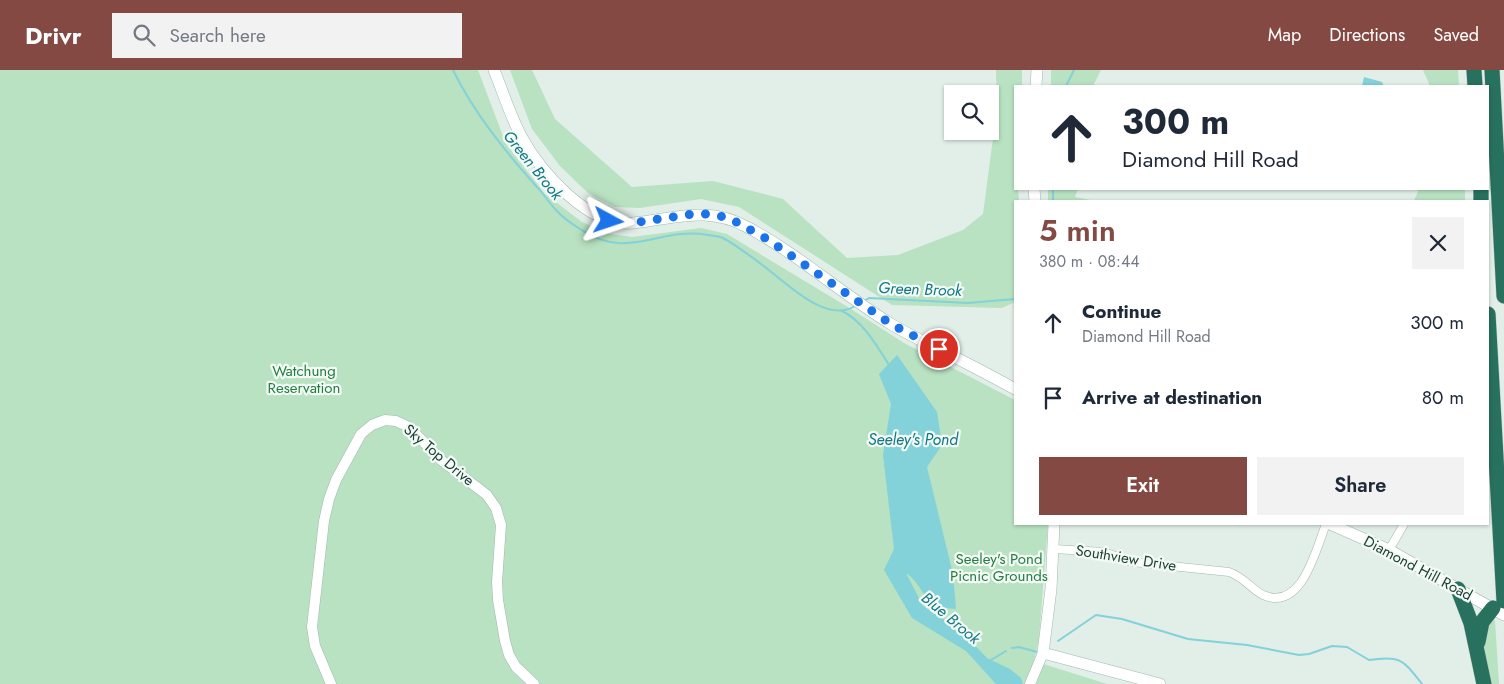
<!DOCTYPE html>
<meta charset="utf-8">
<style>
body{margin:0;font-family:Jost,sans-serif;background:#f2f2f3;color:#1f2937;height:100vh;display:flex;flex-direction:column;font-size:19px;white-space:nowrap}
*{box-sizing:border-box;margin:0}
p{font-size:16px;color:#747a83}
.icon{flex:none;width:28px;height:28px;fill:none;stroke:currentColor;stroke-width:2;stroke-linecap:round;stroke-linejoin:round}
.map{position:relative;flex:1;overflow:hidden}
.details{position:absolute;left:1014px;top:130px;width:475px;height:325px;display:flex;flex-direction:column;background:#fff;border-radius:0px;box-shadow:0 1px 4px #0004}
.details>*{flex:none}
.banner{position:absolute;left:1014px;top:15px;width:475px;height:105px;border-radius:0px;box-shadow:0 1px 4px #0004;background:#fff;color:#1f2937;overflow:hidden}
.tools{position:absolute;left:944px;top:15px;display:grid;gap:10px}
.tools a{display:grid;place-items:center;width:55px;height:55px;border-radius:0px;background:#fff;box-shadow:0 1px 4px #0004;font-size:25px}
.pin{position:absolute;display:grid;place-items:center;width:42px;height:42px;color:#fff;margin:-21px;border:2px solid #fff;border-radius:50%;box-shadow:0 1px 5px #0007}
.me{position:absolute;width:55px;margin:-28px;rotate:95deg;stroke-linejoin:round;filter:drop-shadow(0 0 4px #0008)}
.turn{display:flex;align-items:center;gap:18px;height:105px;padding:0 25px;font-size:22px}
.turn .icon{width:65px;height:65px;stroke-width:2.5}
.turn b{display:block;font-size:35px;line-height:42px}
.round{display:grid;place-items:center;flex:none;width:52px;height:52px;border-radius:0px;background:#f2f2f3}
.overview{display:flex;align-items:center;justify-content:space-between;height:85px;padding:0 25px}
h1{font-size:30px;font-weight:600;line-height:38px;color:#844942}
.cta{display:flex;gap:10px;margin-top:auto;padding:10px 25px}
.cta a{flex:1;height:58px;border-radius:0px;background:#844942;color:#fff;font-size:20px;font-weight:600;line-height:58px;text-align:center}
.cta a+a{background:#f2f2f3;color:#1f2937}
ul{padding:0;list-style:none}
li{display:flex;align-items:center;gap:15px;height:75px;padding:0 25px}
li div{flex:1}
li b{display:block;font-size:19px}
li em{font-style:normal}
header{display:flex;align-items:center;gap:30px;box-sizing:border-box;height:70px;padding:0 25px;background:#844942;color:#fff}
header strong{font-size:24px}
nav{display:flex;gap:28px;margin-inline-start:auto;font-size:18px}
.search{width:350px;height:45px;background:#f2f2f3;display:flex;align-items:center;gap:12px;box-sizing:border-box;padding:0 18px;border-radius:0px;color:#747a83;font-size:19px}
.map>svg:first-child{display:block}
.green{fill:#b8e2c1}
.water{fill:#83d1d9}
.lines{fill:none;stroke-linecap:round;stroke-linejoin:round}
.stream{stroke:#83d1d9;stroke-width:2}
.minor-casing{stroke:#a4b7af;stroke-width:9}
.tertiary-casing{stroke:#a4b7af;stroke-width:11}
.secondary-casing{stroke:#9fbbb0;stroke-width:12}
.motorway-casing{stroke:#c0cac7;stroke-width:16}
.minor{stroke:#fff;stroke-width:8}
.tertiary{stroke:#fff;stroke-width:10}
.secondary{stroke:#fff;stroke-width:11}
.motorway{stroke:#28715e;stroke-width:15}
.route{stroke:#1a73e8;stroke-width:9;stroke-dasharray:0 16.2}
.labels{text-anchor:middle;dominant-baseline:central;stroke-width:4.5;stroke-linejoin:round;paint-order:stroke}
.park-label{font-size:15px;fill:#257d42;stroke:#f3faf6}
.street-label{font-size:15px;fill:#1f4136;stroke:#f3faf6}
.water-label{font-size:16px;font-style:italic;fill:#127885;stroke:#f3faf6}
</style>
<header>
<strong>Drivr</strong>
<div class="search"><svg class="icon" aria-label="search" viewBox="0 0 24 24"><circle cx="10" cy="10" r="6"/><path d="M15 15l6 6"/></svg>Search here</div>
<nav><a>Map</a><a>Directions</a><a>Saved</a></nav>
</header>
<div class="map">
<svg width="1504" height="614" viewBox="0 0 1504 614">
<rect width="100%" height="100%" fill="#e2eee8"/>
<path class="green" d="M 0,0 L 478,0 L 506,74 L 545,124 L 582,152 L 610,164 L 632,167 L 701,158 L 727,164 L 851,239 L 904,273 L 1015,330 L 1015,454 L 1048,454 L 1039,569 L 1034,591 L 1107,614 L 0,614 Z
M 510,0 L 532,0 L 555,49 L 632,117 L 713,111 L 783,129 L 847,188 L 898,185 L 963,160 L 983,144 L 997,38 L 996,0 L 1022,0 L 1022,16 L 1015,16 L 1015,119 L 1018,119 L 1019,131 L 1015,131 L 1015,232 L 1002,238 L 892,235 L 739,137 L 701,129 L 640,138 L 615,137 L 588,123 L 560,96 L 532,59 Z
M 1051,0 L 1101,0 L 1093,16 L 1051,16 Z
M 1423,0 L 1458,0 L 1459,16 L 1430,16 Z
M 1048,119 L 1078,119 L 1075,127 L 1095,131 L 1048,131 Z
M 1419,119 L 1465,119 L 1465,131 L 1414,131 Z
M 1489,548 L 1495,551 L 1499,614 L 1489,614 L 1482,583 Z"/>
<path class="water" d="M 1364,7 L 1382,12 L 1384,16 L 1362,16 Z
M 897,285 L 937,342 L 942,375 L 927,397 L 953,504 L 956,539 C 920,537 927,518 906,503 L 923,536 L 960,560 L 987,588 L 1010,599 L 1021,608 L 1023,614 L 996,614 L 966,581 L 912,548 L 884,500 L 894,479 L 883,385 L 891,334 L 879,304 Z"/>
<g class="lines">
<path class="stream" d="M 453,0 C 474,43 505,81 537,117 C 544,124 549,133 556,140 C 562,147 572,154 580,159 C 628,192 660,156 708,165 C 713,166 719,166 723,168 C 736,175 749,185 761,194 C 784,210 825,255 855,236
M 1066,16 L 1074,0
M 1053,119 L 1053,131
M 864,231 L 869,228 L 968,233 L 1015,229
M 842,241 C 863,251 877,276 889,295
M 1058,571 L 1096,545 L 1122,549 L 1188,569 L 1247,575 L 1299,585 L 1309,584 L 1332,576 L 1347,577 L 1369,590 C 1401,585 1403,590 1422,614
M 1012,578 L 1019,577 L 1037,582
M 991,590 L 1006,581"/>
<defs>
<path id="minor" d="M 1054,479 L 1104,482 L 1132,492 L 1229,502 C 1244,507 1251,519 1263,525 C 1302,542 1316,479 1326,454
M 1389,480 L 1404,454"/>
<path id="tertiary" d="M 331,614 L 315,576 L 312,557 L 324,451 L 329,429 L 336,410 L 361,364 L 372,355 L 385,350 L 396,351 L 409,357 L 441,390 L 487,425 L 496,438 L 501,455 L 497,512 L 498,530 L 505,571 L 509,585 L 516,597 L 534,614
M 1030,614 L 1043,583"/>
<path id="secondary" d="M 494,0 C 503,22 510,45 521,66 C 540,101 589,158 633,153 C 674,149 707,135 747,157 C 798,184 842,224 891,254 C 909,265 929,274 948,284 C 971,295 993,307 1015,319
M 1036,16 L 1037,0
M 1034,119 L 1035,131
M 1054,454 L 1051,519 L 1043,583 L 1160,614
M 1330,454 L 1389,480 L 1504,545"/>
<path id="motorway" d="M 1474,0 L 1475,16
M 1492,0 L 1504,226
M 1481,119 L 1481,131
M 1488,244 L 1504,531
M 1458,519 L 1471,553 L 1484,614
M 1478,572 L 1482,552 L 1493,538"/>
</defs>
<use href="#minor" class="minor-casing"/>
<use href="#tertiary" class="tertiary-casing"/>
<use href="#secondary" class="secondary-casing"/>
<use href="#motorway" class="motorway-casing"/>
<use href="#minor" class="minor"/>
<use href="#tertiary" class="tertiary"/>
<use href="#secondary" class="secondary"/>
<use href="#motorway" class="motorway"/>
</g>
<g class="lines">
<path class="route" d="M 609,151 L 632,153 L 693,144 L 710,144 L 729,148 L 767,169 L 891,254 L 939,279"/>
</g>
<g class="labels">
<g class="park-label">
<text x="304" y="301">Watchung<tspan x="304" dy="17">Reservation</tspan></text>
<text x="999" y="489">Seeley's Pond<tspan x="999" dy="17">Picnic Grounds</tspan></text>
</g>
<g class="street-label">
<text transform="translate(439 385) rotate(40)">Sky Top Drive</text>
<text transform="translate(1126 488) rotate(9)">Southview Drive</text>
<text transform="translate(1418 498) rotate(28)">Diamond Hill Road</text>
</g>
<g class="water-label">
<text transform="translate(533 95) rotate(51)">Green Brook</text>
<text transform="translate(920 219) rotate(2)">Green Brook</text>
<text x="913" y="369">Seeley's Pond</text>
<text transform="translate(951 548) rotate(40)">Blue Brook</text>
</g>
</g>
</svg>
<div class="tools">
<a><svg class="icon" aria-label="search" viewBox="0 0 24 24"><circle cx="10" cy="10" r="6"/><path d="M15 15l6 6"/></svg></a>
</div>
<div class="pin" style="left:939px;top:279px;background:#d93025"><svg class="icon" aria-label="arrive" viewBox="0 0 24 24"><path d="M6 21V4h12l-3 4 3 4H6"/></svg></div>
<svg class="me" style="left:609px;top:151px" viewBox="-20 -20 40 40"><path d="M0-17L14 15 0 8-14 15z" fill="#1a73e8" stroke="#fff" stroke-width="4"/></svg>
<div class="banner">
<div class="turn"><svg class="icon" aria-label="ahead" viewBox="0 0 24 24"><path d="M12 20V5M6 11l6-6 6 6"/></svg><div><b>300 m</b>Diamond Hill Road</div></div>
</div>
<section class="details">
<div class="overview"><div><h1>5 min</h1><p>380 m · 08:44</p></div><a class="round"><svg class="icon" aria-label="close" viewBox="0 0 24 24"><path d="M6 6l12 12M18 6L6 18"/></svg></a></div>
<ul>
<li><svg class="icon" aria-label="ahead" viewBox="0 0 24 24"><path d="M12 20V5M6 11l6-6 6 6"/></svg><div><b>Continue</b><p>Diamond Hill Road</p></div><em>300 m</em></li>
<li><svg class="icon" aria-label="arrive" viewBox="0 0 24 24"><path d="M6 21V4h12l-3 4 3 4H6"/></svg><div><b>Arrive at destination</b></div><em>80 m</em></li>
</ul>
<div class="cta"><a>Exit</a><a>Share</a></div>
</section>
</div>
